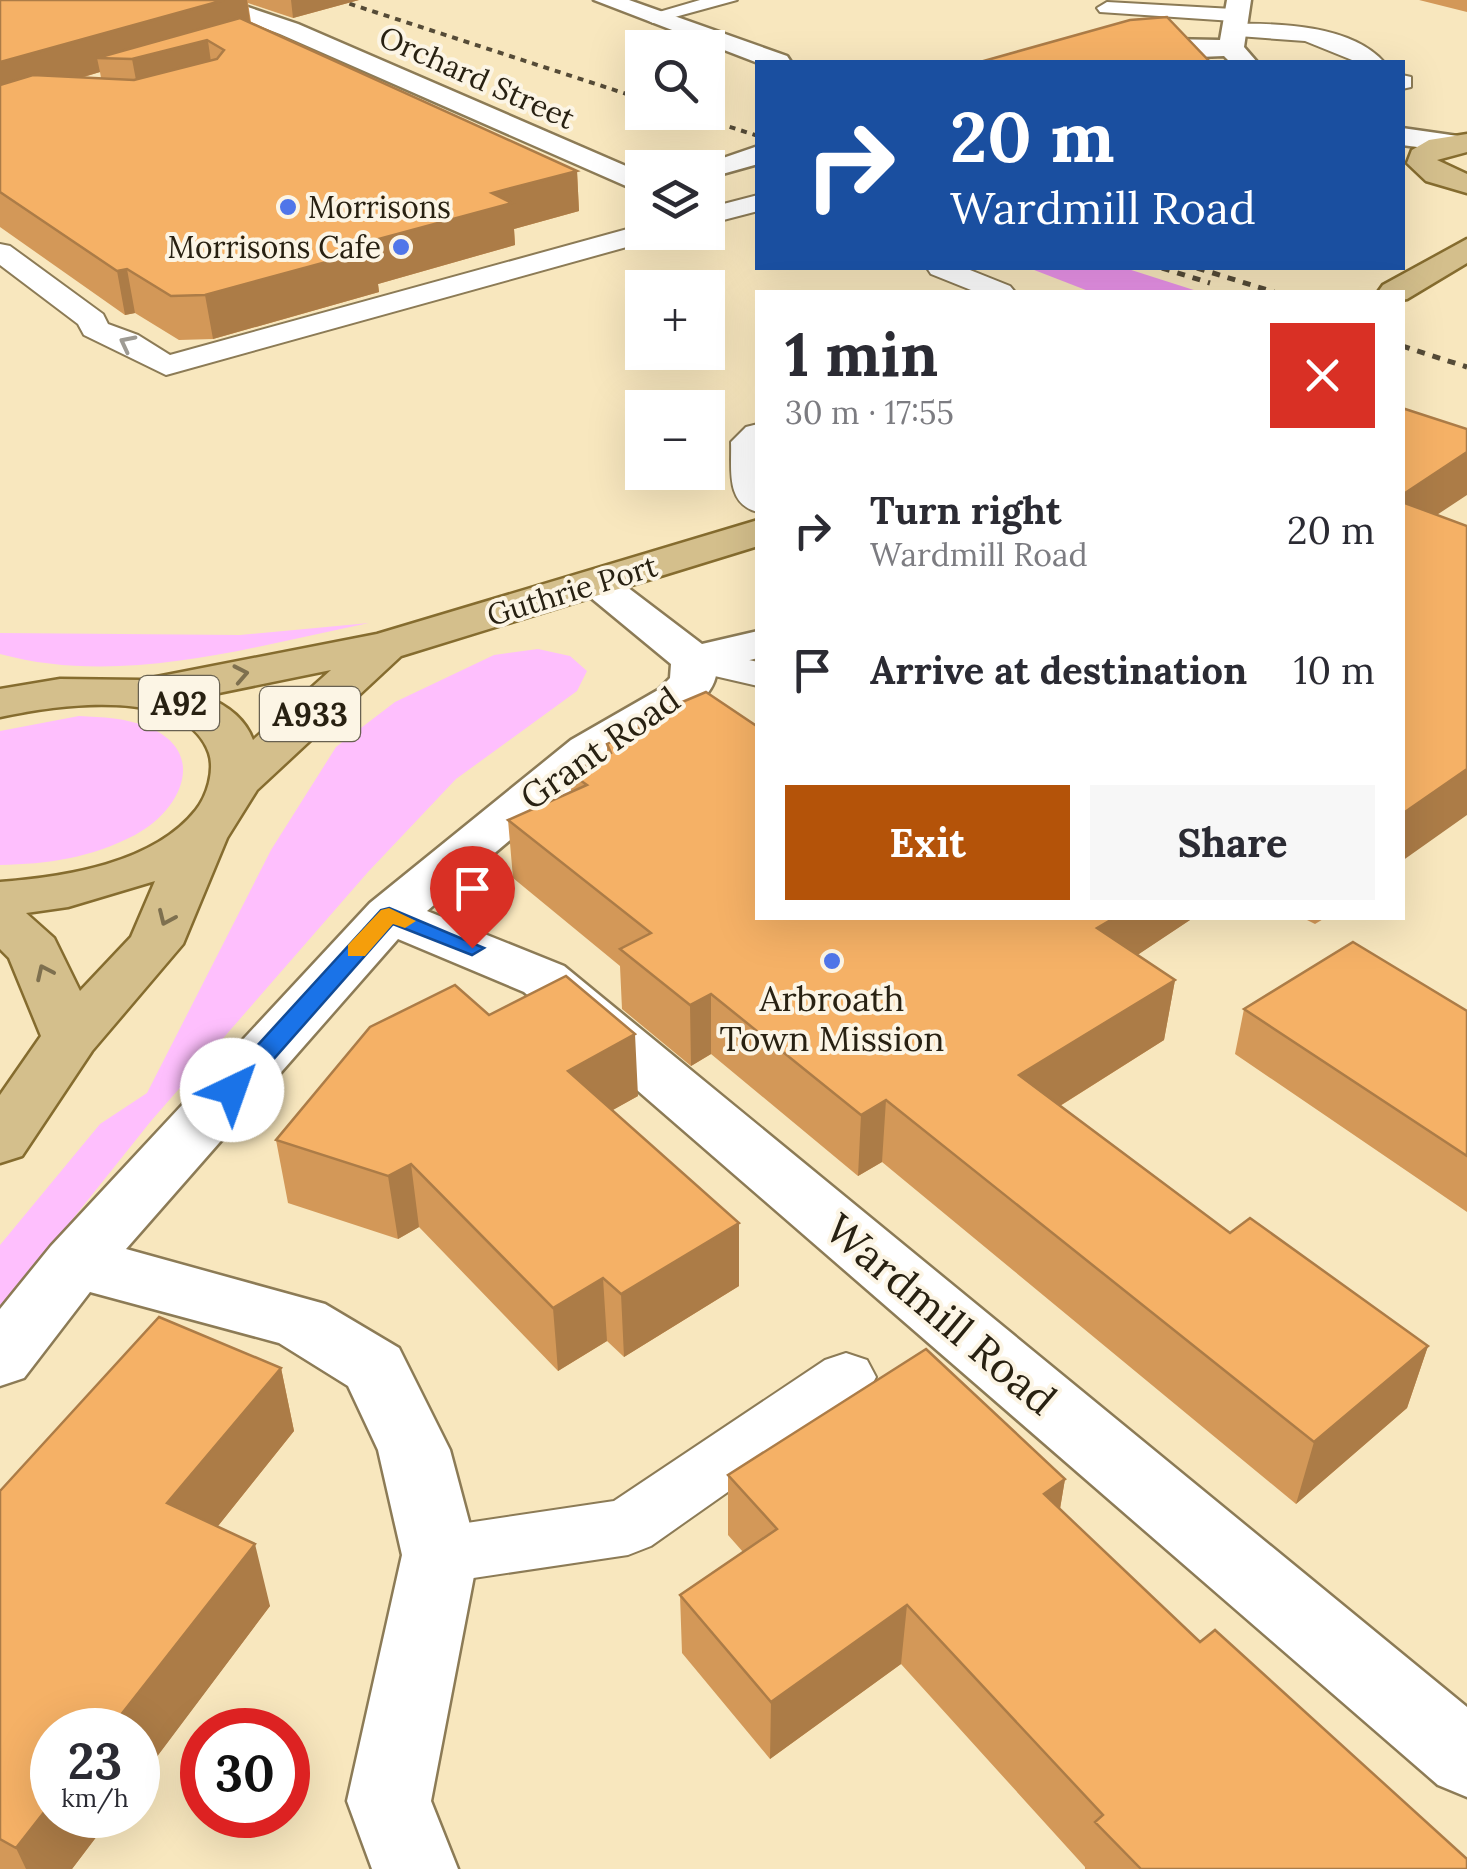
<!DOCTYPE html>
<meta charset="utf-8">
<style>
body{margin:0;font-family:Lora,serif;background:#f7f7f7;color:#2b2b33;height:100vh;display:flex;flex-direction:column;font-size:38px;white-space:nowrap}
*{box-sizing:border-box;margin:0}
p{font-size:32px;color:#7c7c81}
.icon{flex:none;width:55px;height:55px;fill:none;stroke:currentColor;stroke-width:2;stroke-linecap:round;stroke-linejoin:round}
.map{position:relative;flex:1;overflow:hidden}
.details{position:absolute;left:755px;top:290px;width:650px;height:630px;display:flex;flex-direction:column;background:#fff;border-radius:0px;box-shadow:0 10px 40px #0002}
.details>*{flex:none}
.hud{position:absolute;left:755px;top:60px;width:650px;height:210px;border-radius:0px;box-shadow:0 10px 40px #0002;background:#1a4fa0;color:#fff;overflow:hidden}
.fabs{position:absolute;left:625px;top:30px;display:grid;gap:20px}
.fabs a{display:grid;place-items:center;width:100px;height:100px;border-radius:0px;background:#fff;box-shadow:0 10px 40px #0002;font-size:50px}
.speed{position:absolute;left:30px;top:1708px;display:flex;gap:20px;font-size:50px;font-weight:700;text-align:center}
.speed>*{display:grid;place-content:center;width:130px;height:130px;border-radius:50%;background:#fff;box-shadow:0 10px 40px #0002;line-height:1}
.speed small{font-size:25px;font-weight:400}
.speed .limit{border:15px solid #d22;background:#fff;color:#111}
.pin{position:absolute;display:grid;place-items:center;width:85px;height:85px;color:#fff;margin:-102px -42px;border-radius:50% 50% 50% 0;rotate:-45deg;box-shadow:0 0 10px #0007}
.pin .icon{rotate:45deg}
.me{position:absolute;width:110px;margin:-55px;rotate:42deg;stroke-linejoin:round;filter:drop-shadow(0 0 8px #0008)}
.turn{display:flex;align-items:center;gap:35px;height:210px;padding:0 30px;font-size:45px}
.turn .icon{width:130px;height:130px;stroke-width:2.5}
.turn b{display:block;font-size:70px;line-height:85px}
.round{display:grid;place-items:center;flex:none;width:105px;height:105px;border-radius:0px;background:#f7f7f7}
.head{display:flex;align-items:center;justify-content:space-between;height:170px;padding:0 30px}
h1{font-size:60px;font-weight:800;line-height:75px}
.cta{display:flex;gap:20px;margin-top:auto;padding:20px 30px}
.cta a{flex:1;height:115px;border-radius:0px;background:#b45309;color:#fff;font-size:40px;font-weight:800;line-height:115px;text-align:center}
.cta a+a{background:#f7f7f7;color:#2b2b33}
ul{padding:0;list-style:none}
li{display:flex;align-items:center;gap:30px;height:140px;padding:0 30px}
li div{flex:1}
li b{display:block;font-size:38px}
li em{font-style:normal}
.map>svg:first-child{display:block}
.green{fill:#febffd}
.forest{fill:#e992e8}
.lines{fill:none;stroke-linecap:round;stroke-linejoin:round}
.service-casing{stroke:#8c7b56;stroke-width:4}
.minor-casing{stroke:#8c7b56;stroke-width:5}
.primary-casing{stroke:#856c2f;stroke-width:5}
.service{fill:#fff;fill-rule:evenodd}
.minor{fill:#fff;fill-rule:evenodd}
.primary{fill:#d4bf8c;fill-rule:evenodd}
.rail-far1{stroke:#554b37;stroke-width:4;stroke-dasharray:6 6;stroke-linecap:butt}
.rail{stroke:#554b37;stroke-width:5;stroke-dasharray:8 8;stroke-linecap:butt}
.wall{fill:#d39858;fill-rule:evenodd}
.shaded-wall{fill:#ac7c47}
.building{fill:#f5b166;stroke:#ac7c47;stroke-width:2.5}
.oneway{stroke:#9e9b94}
.oneway2{stroke:#7e704f}
.route{fill:#1a73e8;stroke:#114b97;stroke-width:2.5}
.slow{fill:#f59e0b}
.poi-dot{fill:#5076e9;stroke:#fcf5e5;stroke-width:4}
.labels{text-anchor:middle;dominant-baseline:central;stroke-width:8;stroke-linejoin:round;paint-order:stroke}
.far-street-label{font-size:30px;fill:#282112;stroke:#fcf5e5}
.far-poi-label{font-size:30px;fill:#282112;stroke:#fcf5e5;text-anchor:start}
.shield{fill:#fcf5e5;stroke:#686151;stroke-width:2.5}
.shield-label{font-size:32px;font-weight:bold;fill:#282112}
.street-label{font-size:35px;fill:#282112;stroke:#fcf5e5}
.poi-label{font-size:35px;fill:#282112;stroke:#fcf5e5}
.near-street-label{font-size:42px;fill:#282112;stroke:#fcf5e5}
</style>
<div class="map">
<svg width="1467" height="1869" viewBox="0 0 1467 1869">
<rect width="100%" height="100%" fill="#f8e7be"/>
<path class="green" d="M 369,623 C 250,647 121,687 0,654 L 0,633 L 240,635 Z
M 538,649 L 570,656 L 587,671 L 577,691 L 456,779 L 368,872 L 151,1121 L 0,1310 L 0,1245 L 100,1124 L 147,1093 L 271,850 L 336,747 L 395,702 L 494,655 Z
M 79,716 C 102,717 126,718 148,727 C 209,752 181,811 135,835 C 91,858 48,864 0,865 L 0,731 Z"/>
<path class="forest" d="M 1029,268 L 1125,268 L 1200,292 L 1091,292 Z"/>
<g class="lines">
<defs>
<path id="service" d="M 700,0 L 737,0 L 653,23 L 642,17 Z
M 1107,2 L 1233,9 L 1244,15 L 1233,21 L 1100,12 L 1097,8 Z
M 1233,24 C 1279,23 1351,25 1384,62 L 1357,62 L 1305,41 L 1225,35 L 1222,30 Z
M 1402,75 L 1411,77 L 1411,87 L 1402,89 Z
M 758,195 L 758,211 L 708,224 L 708,208 Z
M 642,225 L 642,232 L 662,232 L 659,238 L 166,375 L 84,335 L 78,324 L 0,265 L 0,244 L 10,246 L 103,314 L 108,324 L 138,335 L 170,355 Z
M 927,268 L 965,268 L 1010,286 L 1015,292 L 976,292 L 931,274 Z
M 758,424 L 758,512 C 725,504 732,469 731,442 L 746,427 Z
M 694,648 L 758,662 L 758,686 L 680,668 L 674,660 L 680,652 Z
M 846,1353 L 867,1360 L 876,1377 L 867,1394 L 651,1546 L 628,1555 L 440,1583 L 417,1575 L 407,1555 L 417,1535 L 440,1527 L 614,1501 L 825,1360 Z"/>
<path id="minor" d="M 191,0 L 227,0 L 298,24 L 642,173 L 642,193 L 280,34 Z
M 594,0 L 629,0 L 787,56 L 791,62 L 758,63 Z
M 1227,0 L 1251,0 L 1244,47 L 1257,62 L 1230,62 L 1224,56 L 1075,62 L 1079,56 L 1165,39 L 1220,40 Z
M 1402,128 L 1465,137 L 1467,146 L 1455,152 L 1402,145 Z
M 758,146 L 758,164 L 708,178 L 708,168 L 694,168 Z
M 595,570 L 610,574 L 702,644 L 758,631 L 758,658 L 717,668 C 716,695 691,710 669,723 C 581,775 506,844 427,911 L 564,966 L 1467,1707 L 1467,1797 L 1438,1785 L 524,992 L 398,939 L 126,1249 L 325,1304 L 399,1348 L 450,1450 L 478,1555 L 431,1801 L 458,1869 L 372,1869 L 347,1801 L 402,1555 L 378,1450 L 348,1386 L 279,1343 L 90,1292 L 24,1378 L 0,1386 L 0,1309 L 51,1246 L 370,903 L 571,740 L 658,690 L 670,678 L 671,664 L 573,583 L 580,574 Z"/>
<path id="primary" d="M 1467,134 L 1467,152 L 1437,160 L 1467,174 L 1467,193 L 1426,181 L 1407,163 L 1412,150 L 1429,140 Z
M 1467,239 L 1467,263 L 1407,299 L 1402,300 L 1402,292 L 1378,292 L 1383,285 Z
M 758,520 L 758,546 L 401,656 L 257,790 L 227,838 L 183,944 L 92,1051 L 22,1156 L 0,1163 L 0,1095 L 41,1036 L 9,958 L 0,949 L 0,882 C 64,877 153,864 196,810 C 207,796 215,771 209,753 C 185,685 55,705 0,717 L 0,689 L 60,679 L 141,680 L 377,634 ZM 331,670 L 253,740 C 245,718 225,704 204,696 ZM 155,881 L 131,937 L 80,991 L 54,938 L 26,913 L 68,907 Z"/>
</defs>
<use href="#service" class="service-casing"/>
<use href="#minor" class="minor-casing"/>
<use href="#primary" class="primary-casing"/>
<use href="#service" class="service"/>
<use href="#minor" class="minor"/>
<use href="#primary" class="primary"/>
<path class="rail-far1" d="M 338,0 L 642,99
M 684,112 L 758,136"/>
<path class="rail" d="M 1162,268 L 1210,283
M 1197,268 L 1274,292
M 1402,346 L 1467,367"/>
</g>
<path class="wall" d="M 0,0 L 359,0 L 293,18 L 248,3 L 251,22 L 577,171 L 579,211 L 514,229 L 515,245 L 378,284 L 379,292 L 213,339 L 179,340 L 135,313 L 125,315 L 0,227 ZM 100,72 L 101,78 L 81,78 Z
M 1419,0 L 1467,0 L 1467,12 Z
M 706,692 L 758,918 L 1193,918 L 1137,955 L 1175,980 L 1164,1040 L 1060,1106 L 1230,1233 L 1428,1346 L 1407,1408 L 1296,1504 L 882,1162 L 858,1176 L 711,1054 L 691,1066 L 622,1009 L 620,966 L 513,878 L 508,820 L 571,792 L 570,773 L 607,755 L 607,744 L 638,729 L 637,721 Z
M 1303,918 L 1325,918 L 1315,924 Z
M 1244,1009 L 1467,1011 L 1467,1212 L 1235,1054 Z
M 489,1015 L 638,1096 L 612,1110 L 739,1286 L 624,1357 L 607,1341 L 558,1371 L 419,1227 L 398,1239 L 288,1203 L 276,1140 Z
M 281,1368 L 294,1431 L 218,1526 L 270,1606 L 72,1869 L 0,1869 L 0,1491 Z
M 728,1475 L 1065,1479 L 1060,1509 L 1200,1642 L 1467,1869 L 1085,1869 L 1085,1867 L 901,1664 L 770,1759 L 682,1653 L 680,1595 L 743,1552 L 728,1535 Z"/>
<path class="shaded-wall" d="M 224,0 L 247,0 L 251,28 L 208,41 L 213,76 L 139,96 L 132,59 L 97,58 L 100,72 L 0,101 L 0,62 Z
M 291,0 L 359,0 L 293,18 Z
M 577,171 L 579,211 L 514,229 L 515,245 L 378,284 L 379,292 L 213,339 L 205,295 L 364,243 L 492,193 Z
M 127,269 L 135,313 L 125,315 L 117,271 Z
M 1467,452 L 1467,495 L 1402,538 L 1402,495 Z
M 1467,769 L 1467,815 L 1402,861 L 1402,814 Z
M 1114,918 L 1193,918 L 1088,988 L 1097,928 Z
M 1175,980 L 1164,1040 L 1012,1136 L 1019,1075 Z
M 711,994 L 711,1054 L 691,1066 L 690,1005 Z
M 635,1034 L 638,1096 L 572,1133 L 568,1071 Z
M 886,1100 L 882,1162 L 858,1176 L 861,1115 Z
M 411,1164 L 419,1227 L 398,1239 L 388,1176 Z
M 739,1223 L 739,1286 L 624,1357 L 621,1294 Z
M 603,1278 L 607,1341 L 558,1371 L 553,1308 Z
M 1428,1346 L 1407,1408 L 1296,1504 L 1314,1442 Z
M 281,1368 L 294,1431 L 186,1566 L 167,1503 Z
M 1065,1479 L 1055,1538 L 1044,1494 Z
M 255,1544 L 270,1606 L 138,1782 L 138,1730 L 109,1730 Z
M 907,1605 L 901,1664 L 770,1759 L 771,1702 Z
M 52,1802 L 52,1815 L 113,1815 L 72,1869 L 26,1869 L 16,1848 Z"/>
<path class="building" d="M 0,0 L 224,0 L 0,62 Z
M 1167,17 L 1210,62 L 980,62 L 1130,20 Z
M 240,18 L 577,171 L 492,193 L 512,203 L 364,243 L 374,249 L 205,295 L 171,296 L 127,269 L 117,271 L 0,192 L 0,85 L 33,75 L 134,80 L 217,59 L 224,50 L 207,40 L 132,59 L 97,58 Z
M 1402,408 L 1467,429 L 1467,452 L 1402,495 Z
M 1402,502 L 1467,526 L 1467,769 L 1402,814 Z
M 706,692 L 758,727 L 758,918 L 1114,918 L 1097,928 L 1175,980 L 1019,1075 L 1230,1233 L 1250,1218 L 1428,1346 L 1314,1442 L 886,1100 L 861,1115 L 711,994 L 690,1005 L 620,949 L 651,933 L 508,820 L 587,785 L 570,773 L 611,753 L 607,744 L 642,727 L 637,721 Z
M 1353,942 L 1467,1011 L 1467,1156 L 1244,1009 Z
M 566,976 L 635,1034 L 568,1071 L 739,1223 L 621,1294 L 603,1278 L 553,1308 L 411,1164 L 388,1176 L 276,1140 L 370,1027 L 455,985 L 489,1015 Z
M 159,1317 L 281,1368 L 167,1503 L 255,1544 L 109,1730 L 52,1730 L 52,1802 L 16,1848 L 0,1839 L 0,1491 Z
M 926,1349 L 1065,1479 L 1044,1494 L 1200,1642 L 1215,1630 L 1467,1859 L 1467,1869 L 1141,1869 L 1095,1822 L 1103,1815 L 907,1605 L 771,1702 L 680,1595 L 777,1529 L 728,1475 Z"/>
<defs><path id="oneway-chevron" d="M-2-3.5L2.5 0L-2 3.5" fill="none" stroke-width="1.6" stroke-linecap="round" stroke-linejoin="round" transform="scale(2.5)"/></defs>
<use class="oneway" href="#oneway-chevron" transform="translate(127 343) rotate(-153)"/>
<g class="oneway2">
<use href="#oneway-chevron" transform="translate(241 674) rotate(-11)"/>
<use href="#oneway-chevron" transform="translate(166 918) rotate(114)"/>
<use href="#oneway-chevron" transform="translate(44 972) rotate(-115)"/>
</g>
<path class="route" d="M 389,908 L 484,948 L 472,955 L 393,924 L 241,1096 L 223,1096 L 219,1090 L 223,1083 L 381,910 Z"/>
<path class="slow" d="M 389,908 L 416,921 L 405,928 L 393,924 L 365,956 L 348,956 L 348,945 L 381,910 Z"/>
<g class="poi-dot">
<circle cx="288" cy="207" r="10"/>
<circle cx="401" cy="247" r="10"/>
<circle cx="832" cy="961" r="10"/>
</g>
<g class="labels">
<g class="far-street-label">
<text transform="translate(477 77) rotate(24)">Orchard Street</text>
<text transform="translate(572 590) rotate(-17)">Guthrie Port</text>
</g>
<g class="far-poi-label">
<text x="308" y="207">Morrisons</text>
<text x="381" y="247" text-anchor="end">Morrisons Cafe</text>
</g>
<g class="shield">
<rect x="139" y="676" width="80" height="54" rx="8"/>
<rect x="260" y="687" width="100" height="54" rx="8"/>
</g>
<g class="shield-label">
<text x="179" y="703">A92</text>
<text x="310" y="714">A933</text>
</g>
<g class="street-label">
<text transform="translate(600 748) rotate(-35)">Grant Road</text>
</g>
<g class="poi-label">
<text x="832" y="998">Arbroath<tspan x="832" dy="40">Town Mission</tspan></text>
</g>
<g class="near-street-label">
<text transform="translate(941 1314) rotate(40)">Wardmill Road</text>
</g>
</g>
</svg>
<div class="fabs">
<a><svg class="icon" aria-label="search" viewBox="0 0 24 24"><circle cx="10" cy="10" r="6"/><path d="M15 15l6 6"/></svg></a>
<a><svg class="icon" aria-label="layers" viewBox="0 0 24 24"><path d="M12 4l9 5-9 5-9-5zM3 14l9 5 9-5"/></svg></a>
<a>+</a>
<a>−</a>
</div>
<div class="speed"><div>23<small>km/h</small></div><div class="limit">30</div></div>
<div class="pin" style="left:472px;top:948px;background:#d93025"><svg class="icon" aria-label="arrive" viewBox="0 0 24 24"><path d="M6 21V4h12l-3 4 3 4H6"/></svg></div>
<svg class="me" style="left:232px;top:1090px" viewBox="-20 -20 40 40"><circle r="19" fill="#fff"/><path d="M0-13L10 11 0 6-10 11z" fill="#1a73e8"/></svg>
<div class="hud">
<div class="turn"><svg class="icon" aria-label="right" viewBox="0 0 24 24"><path d="M7 20v-9h11M14 6l5 5-5 5"/></svg><div><b>20 m</b>Wardmill Road</div></div>
</div>
<section class="details">
<div class="head"><div><h1>1 min</h1><p>30 m · 17:55</p></div><a class="round" style="background:#d93025;color:#fff"><svg class="icon" aria-label="close" viewBox="0 0 24 24"><path d="M6 6l12 12M18 6L6 18"/></svg></a></div>
<ul>
<li><svg class="icon" aria-label="right" viewBox="0 0 24 24"><path d="M7 20v-9h11M14 6l5 5-5 5"/></svg><div><b>Turn right</b><p>Wardmill Road</p></div><em>20 m</em></li>
<li><svg class="icon" aria-label="arrive" viewBox="0 0 24 24"><path d="M6 21V4h12l-3 4 3 4H6"/></svg><div><b>Arrive at destination</b></div><em>10 m</em></li>
</ul>
<div class="cta"><a>Exit</a><a>Share</a></div>
</section>
</div>
